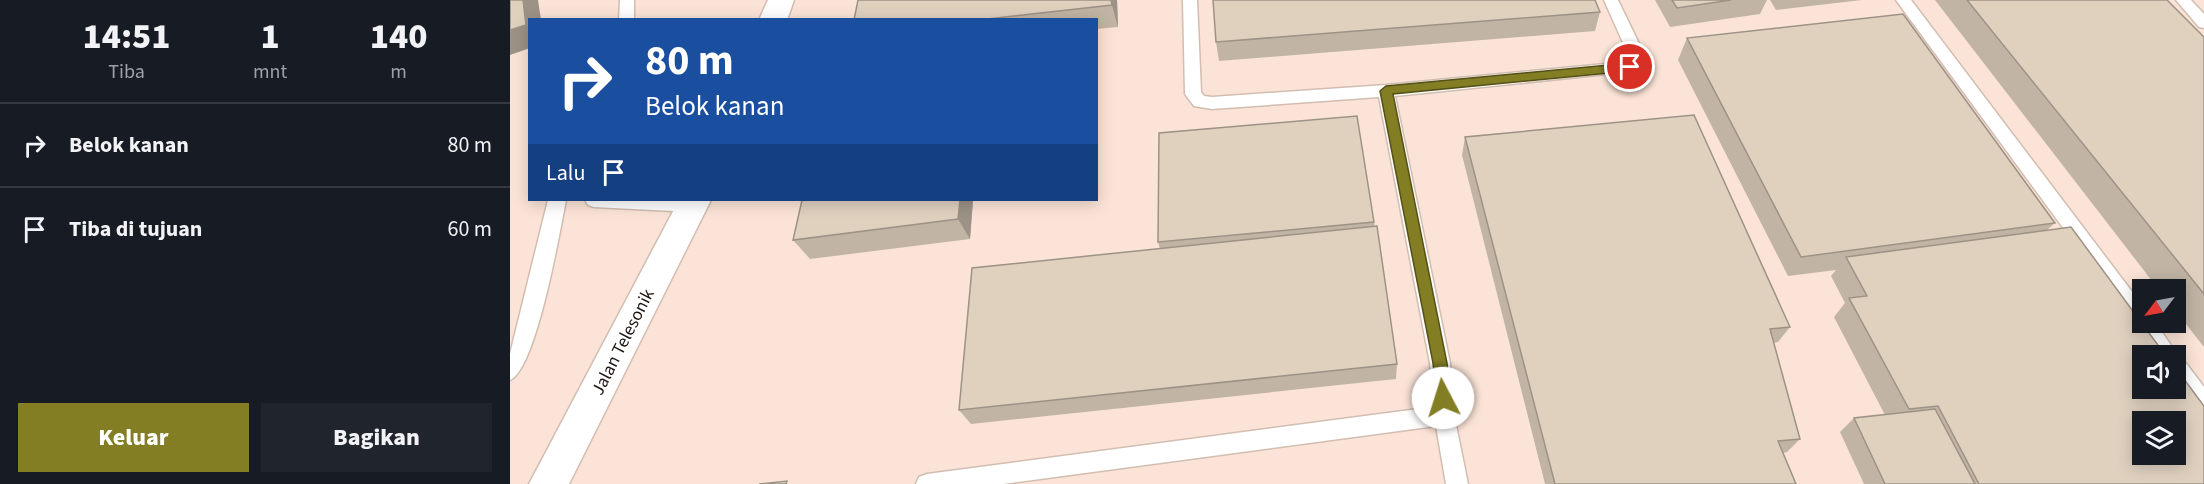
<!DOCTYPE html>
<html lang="id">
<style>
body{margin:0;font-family:"Source Sans 3",sans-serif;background:#20242c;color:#f1f3f6;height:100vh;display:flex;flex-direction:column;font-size:22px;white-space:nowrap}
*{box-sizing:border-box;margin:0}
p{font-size:20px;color:#9ea1a6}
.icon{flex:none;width:33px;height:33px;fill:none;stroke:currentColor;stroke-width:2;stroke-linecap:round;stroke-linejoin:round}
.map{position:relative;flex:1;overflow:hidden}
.side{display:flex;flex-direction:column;background:#171b24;width:510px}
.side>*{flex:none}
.top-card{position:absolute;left:18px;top:18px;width:570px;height:183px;border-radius:0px;box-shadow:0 3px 15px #0003;background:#1a4fa0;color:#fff;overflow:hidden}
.needle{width:39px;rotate:238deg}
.buttons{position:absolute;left:1622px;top:279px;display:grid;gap:12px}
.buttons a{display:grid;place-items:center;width:54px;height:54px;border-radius:0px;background:#171b24;box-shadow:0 3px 15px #0003;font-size:30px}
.pin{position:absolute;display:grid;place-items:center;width:51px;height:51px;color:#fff;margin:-26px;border:3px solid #fff;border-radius:50%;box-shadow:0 2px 6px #0007}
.me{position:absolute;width:66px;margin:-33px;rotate:355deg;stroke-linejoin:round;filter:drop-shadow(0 0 4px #0008)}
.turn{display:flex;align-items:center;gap:21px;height:126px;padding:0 18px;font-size:27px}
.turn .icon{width:78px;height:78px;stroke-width:2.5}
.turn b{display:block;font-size:42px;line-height:51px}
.then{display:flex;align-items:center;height:57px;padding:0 18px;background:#0003;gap:12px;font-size:22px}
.eta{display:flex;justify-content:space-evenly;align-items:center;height:102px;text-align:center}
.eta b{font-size:36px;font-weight:800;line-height:42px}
.primary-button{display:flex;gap:12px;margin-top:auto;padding:12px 18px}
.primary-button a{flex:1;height:69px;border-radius:0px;background:#837d24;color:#fff;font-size:24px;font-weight:800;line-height:69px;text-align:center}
.primary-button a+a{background:#20242c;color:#f1f3f6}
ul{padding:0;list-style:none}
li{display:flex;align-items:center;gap:18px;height:84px;padding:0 18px;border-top:2px solid #363941}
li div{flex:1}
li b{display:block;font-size:22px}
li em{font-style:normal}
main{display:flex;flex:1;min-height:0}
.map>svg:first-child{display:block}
.built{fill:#fbe4d7;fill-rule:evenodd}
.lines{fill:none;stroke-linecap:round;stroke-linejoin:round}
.service-casing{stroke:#d2bdb1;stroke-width:3}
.tertiary-casing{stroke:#d2bdb1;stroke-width:3}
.service{fill:#fff;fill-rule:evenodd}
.tertiary{fill:#fff;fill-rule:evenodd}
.wall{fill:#c1b4a4}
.shaded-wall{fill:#9d9286}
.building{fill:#e0d1bf;stroke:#9d9286;stroke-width:1.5;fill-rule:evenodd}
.route{fill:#837d24;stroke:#555117;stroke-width:1.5}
.labels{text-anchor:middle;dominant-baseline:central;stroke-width:6;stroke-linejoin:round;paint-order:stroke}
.street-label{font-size:18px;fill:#1d1611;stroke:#fff}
</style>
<main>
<section class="side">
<div class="eta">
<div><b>14:51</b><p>Tiba</p></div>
<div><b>1</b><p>mnt</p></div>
<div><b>140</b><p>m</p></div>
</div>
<ul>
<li><svg class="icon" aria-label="right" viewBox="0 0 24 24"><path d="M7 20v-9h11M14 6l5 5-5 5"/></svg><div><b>Belok kanan</b></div><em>80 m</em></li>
<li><svg class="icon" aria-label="arrive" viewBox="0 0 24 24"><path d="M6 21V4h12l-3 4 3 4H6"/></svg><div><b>Tiba di tujuan</b></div><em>60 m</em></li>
</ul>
<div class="primary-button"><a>Keluar</a><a>Bagikan</a></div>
</section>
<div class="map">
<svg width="1694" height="484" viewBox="0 0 1694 484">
<rect width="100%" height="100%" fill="#fff2ea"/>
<path class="built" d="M 0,0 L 1694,0 L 1694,484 L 0,484 ZM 20,20 L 586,20 L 586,200 L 20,200 ZM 1632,290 L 1665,290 L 1665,322 L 1632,322 ZM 1632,356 L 1665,356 L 1665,388 L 1632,388 ZM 1632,422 L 1665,422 L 1665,454 L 1632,454 Z"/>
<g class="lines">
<defs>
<path id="service" d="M 110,0 L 124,0 L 124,20 L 109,20 Z
M 673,0 L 687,0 L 691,92 L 694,96 L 702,97 L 876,85 L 1116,62 L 1119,58 L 1118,54 L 1094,0 L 1108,0 L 1134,54 L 1135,59 L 1126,71 L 885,96 L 940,363 L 944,415 L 958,484 L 936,484 L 926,426 L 493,484 L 406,484 L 409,477 L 417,474 L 923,407 L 920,363 L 869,97 L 702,109 L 684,106 L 675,94 Z
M 1386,0 L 1401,0 L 1632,305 L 1632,322 L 1645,322 L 1669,357 L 1672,358 L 1694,387 L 1694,412 L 1687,410 L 1665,380 L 1665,356 L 1647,356 Z
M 1666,0 L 1681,0 L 1694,14 L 1694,28 L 1689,27 Z
M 38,200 L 56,200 C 50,231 26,370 0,380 L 0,354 Z
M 75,200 L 187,200 L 192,205 L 189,210 L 183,212 L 84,207 L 78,205 Z"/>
<path id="tertiary" d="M 258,0 L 284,0 L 277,20 L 249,20 Z
M 169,200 L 201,200 L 59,484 L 19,484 Z"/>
</defs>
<use href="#service" class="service-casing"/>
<use href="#tertiary" class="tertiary-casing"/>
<use href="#service" class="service"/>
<use href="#tertiary" class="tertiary"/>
</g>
<path class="wall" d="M 607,0 L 608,27 L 586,29 L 586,20 L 344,20 Z
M 1145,0 L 1257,0 L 1250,14 L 1160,27 Z
M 1260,0 L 1352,0 L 1266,10 Z
M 1425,0 L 1657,0 L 1694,37 L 1694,347 L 1665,310 L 1665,290 L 1649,290 Z
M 1090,12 L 1085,31 L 709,61 L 706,42 Z
M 1177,38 L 1545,223 L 1537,230 L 1694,484 L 1354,484 L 1330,432 L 1344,418 L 1375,415 L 1324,317 L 1335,303 L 1321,276 L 1326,270 L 1278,276 L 1168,60 Z
M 955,137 L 1280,327 L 1268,342 L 1264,343 L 1290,439 L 1277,452 L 1273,453 L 1286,484 L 1035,484 L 952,155 Z
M 463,200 L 460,239 L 300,259 L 283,240 Z
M 864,222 L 887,364 L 886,379 L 461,424 L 449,410 L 650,249 L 648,242 Z"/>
<path class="shaded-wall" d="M 13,0 L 28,0 L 31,20 L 20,20 L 20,48 L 0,55 L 0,30 Z
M 601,0 L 607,0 L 608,27 L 602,5 Z
M 450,200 L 463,200 L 460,239 L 448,219 Z"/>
<path class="building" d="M 0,0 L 13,0 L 16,25 L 0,30 Z
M 348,0 L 601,0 L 602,5 L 469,20 L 344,20 Z
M 703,0 L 1085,0 L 1090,12 L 706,42 Z
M 1162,0 L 1221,0 L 1167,8 Z
M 1457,0 L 1657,0 L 1694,37 L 1694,294 Z
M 1393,14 L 1545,223 L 1291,257 L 1177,38 Z
M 1184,115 L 1280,327 L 1260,329 L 1290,439 L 1268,441 L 1286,484 L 1045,484 L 955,137 Z
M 847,116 L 864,222 L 648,242 L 649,133 Z
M 292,200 L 450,200 L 448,219 L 283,240 Z
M 867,226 L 887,364 L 449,410 L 462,268 Z
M 1561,227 L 1656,356 L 1632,356 L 1632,388 L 1665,388 L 1665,367 L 1694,406 L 1694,484 L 1469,484 L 1428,406 L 1399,409 L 1339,298 L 1357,296 L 1336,257 ZM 1632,422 L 1665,422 L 1665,454 L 1632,454 Z
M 1425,409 L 1465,484 L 1375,484 L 1344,418 Z
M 277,481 L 276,484 L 249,484 Z"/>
<path class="route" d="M 1120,63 L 1126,67 L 1120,71 L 883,94 L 937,363 L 940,398 L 938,403 L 933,405 L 927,403 L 923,363 L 870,91 L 876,86 Z"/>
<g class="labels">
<g class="street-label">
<text transform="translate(113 342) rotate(-63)">Jalan Telesonik</text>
</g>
</g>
</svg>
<div class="buttons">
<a><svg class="needle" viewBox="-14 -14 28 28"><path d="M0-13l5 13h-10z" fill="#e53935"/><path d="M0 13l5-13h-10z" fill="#9ea1a6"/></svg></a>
<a><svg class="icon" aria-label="sound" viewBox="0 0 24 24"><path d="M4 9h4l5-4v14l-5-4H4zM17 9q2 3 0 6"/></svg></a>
<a><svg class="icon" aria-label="layers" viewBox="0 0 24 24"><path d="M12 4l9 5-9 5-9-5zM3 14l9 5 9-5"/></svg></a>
</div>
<div class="pin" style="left:1120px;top:67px;background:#d93025"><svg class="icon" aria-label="arrive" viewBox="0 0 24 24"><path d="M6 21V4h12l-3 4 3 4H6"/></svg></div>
<svg class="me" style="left:933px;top:398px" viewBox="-20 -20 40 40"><circle r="19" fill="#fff"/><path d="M0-13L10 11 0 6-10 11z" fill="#837d24"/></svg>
<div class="top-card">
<div class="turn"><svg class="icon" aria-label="right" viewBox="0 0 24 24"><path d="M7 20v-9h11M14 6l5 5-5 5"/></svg><div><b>80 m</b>Belok kanan</div></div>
<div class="then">Lalu<svg class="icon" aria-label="arrive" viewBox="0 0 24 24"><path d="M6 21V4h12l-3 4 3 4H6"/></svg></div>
</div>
</div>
</main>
